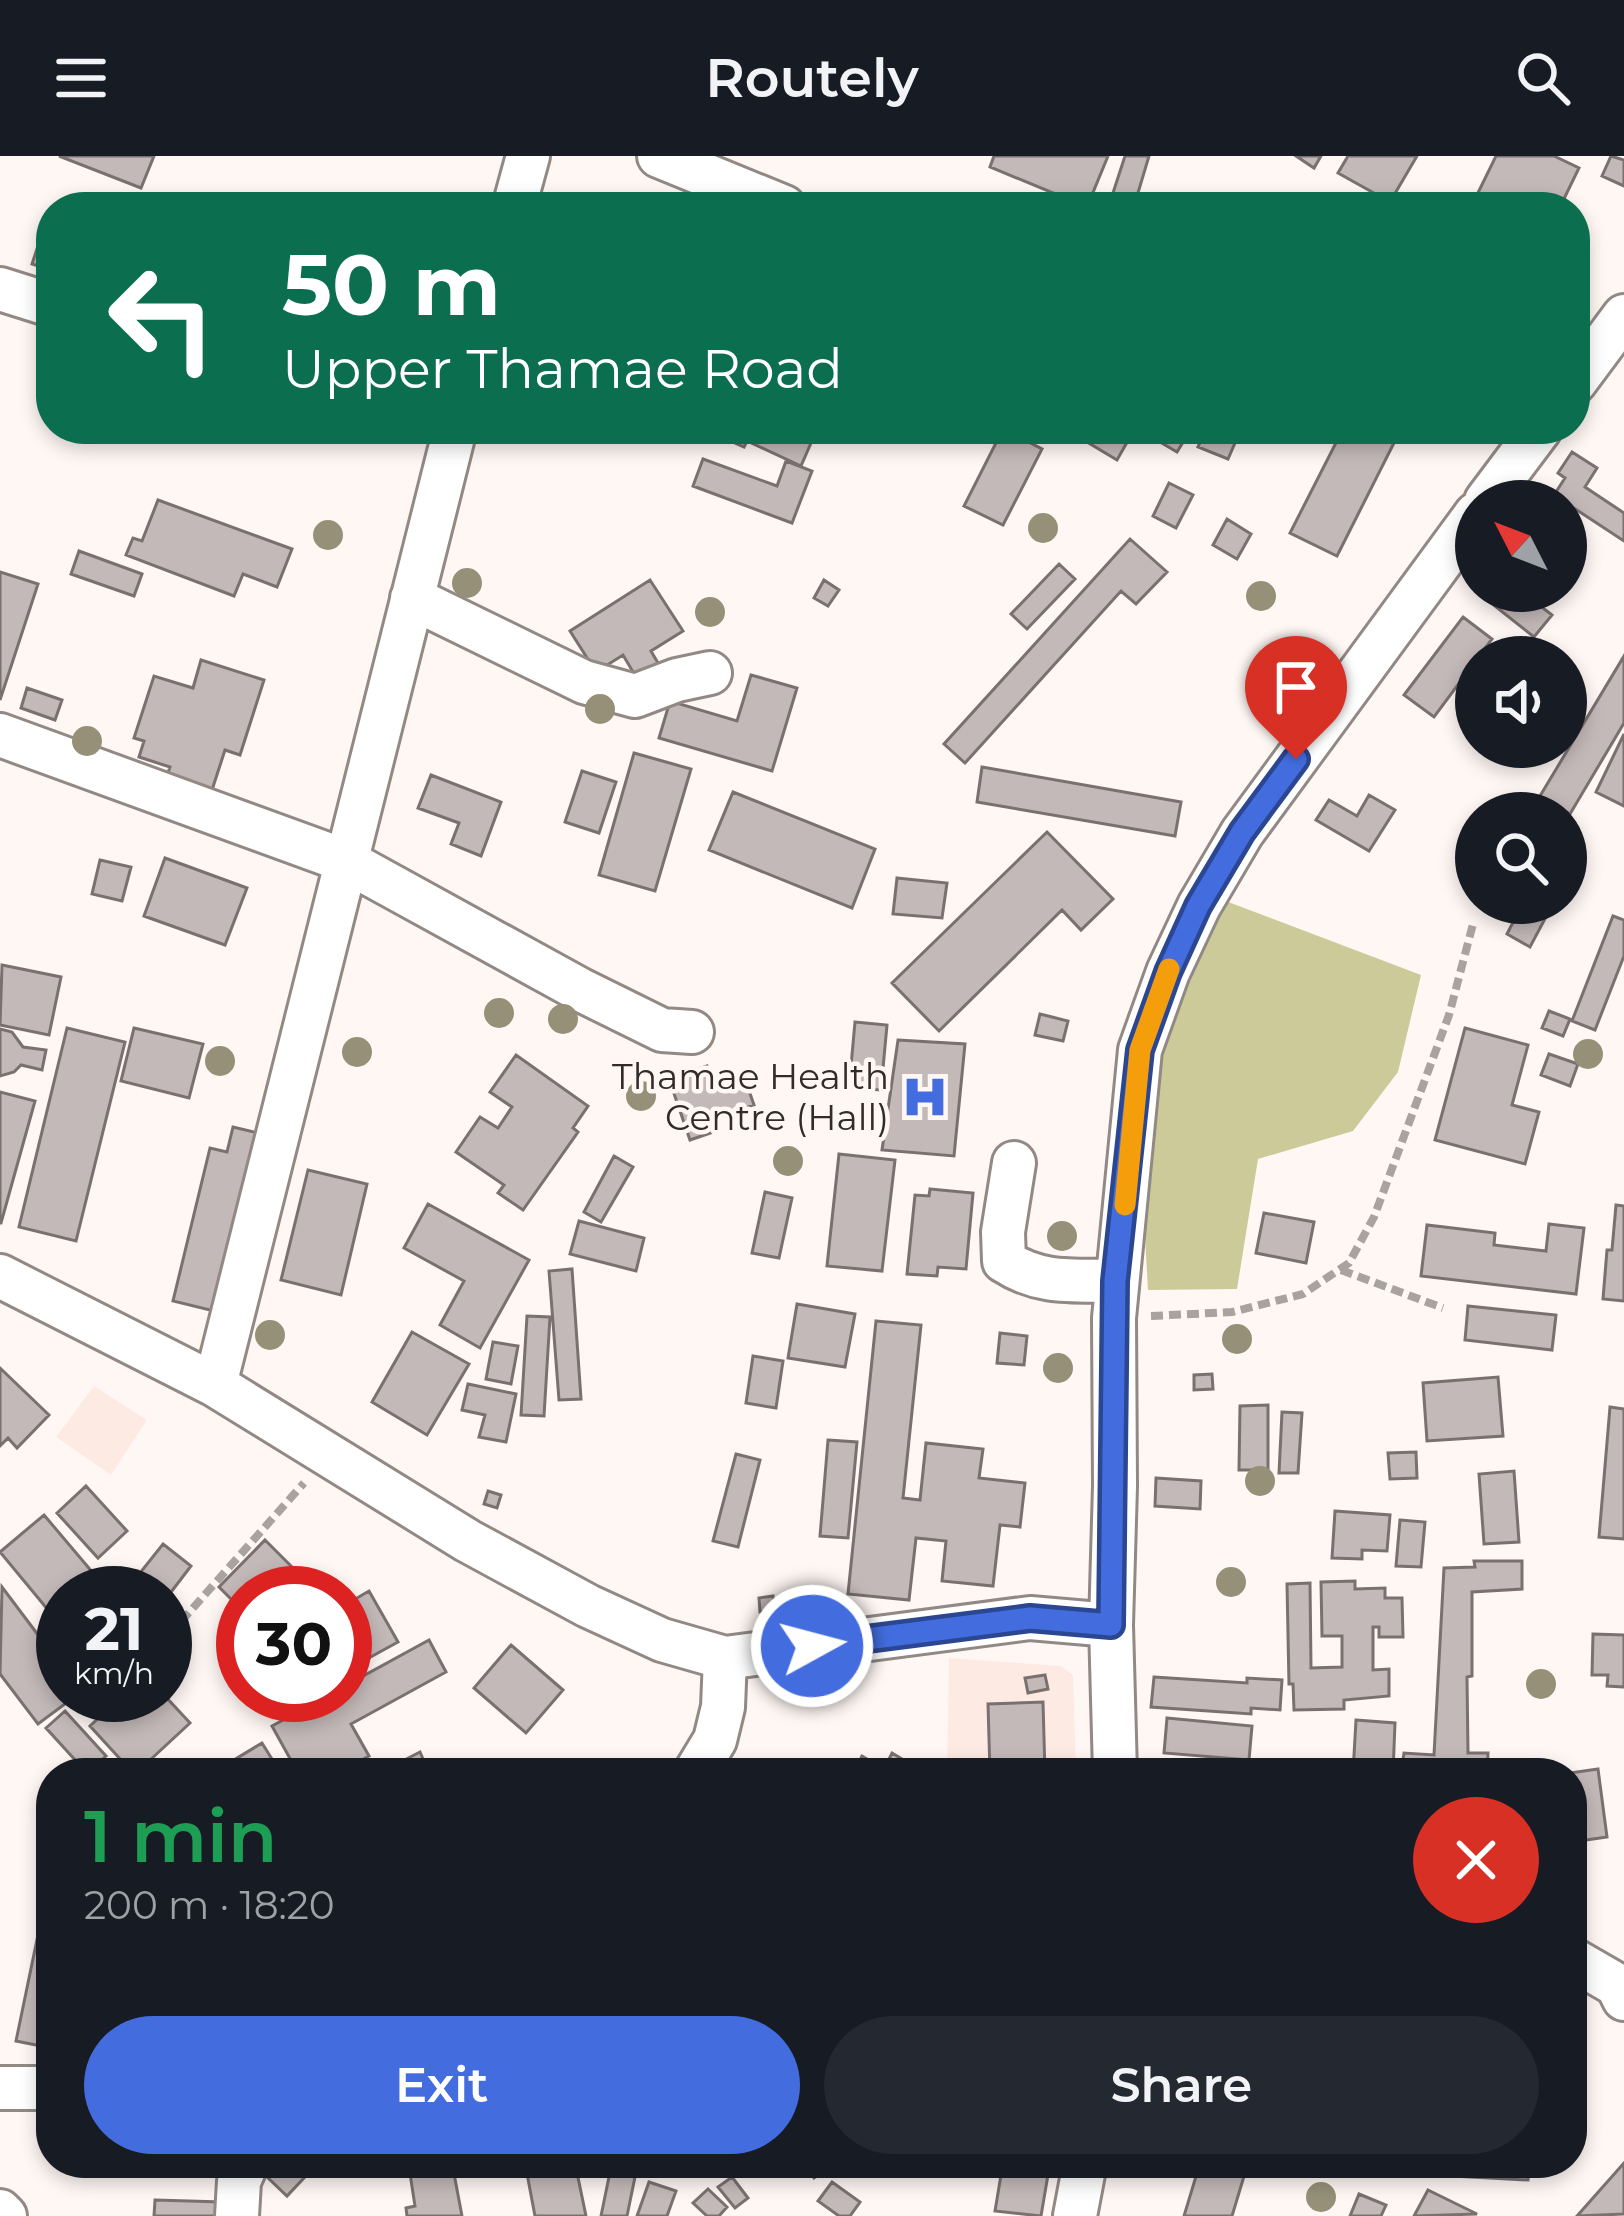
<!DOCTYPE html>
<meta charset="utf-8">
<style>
body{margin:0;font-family:Montserrat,sans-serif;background:#242831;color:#f1f3f6;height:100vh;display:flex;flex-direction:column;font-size:45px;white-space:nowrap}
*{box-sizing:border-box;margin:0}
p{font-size:39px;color:#9ea1a6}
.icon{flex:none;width:66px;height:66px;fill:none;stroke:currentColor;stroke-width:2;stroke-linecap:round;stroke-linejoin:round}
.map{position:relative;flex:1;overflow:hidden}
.side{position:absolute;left:36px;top:1602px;width:1551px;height:420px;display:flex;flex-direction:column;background:#171b24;border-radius:48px;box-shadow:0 6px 18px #0003}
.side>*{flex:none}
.banner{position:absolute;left:36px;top:36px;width:1554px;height:252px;border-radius:48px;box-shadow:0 6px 18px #0003;background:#0b6e4f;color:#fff;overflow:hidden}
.needle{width:78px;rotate:312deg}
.controls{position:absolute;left:1455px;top:324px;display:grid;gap:24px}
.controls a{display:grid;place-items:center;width:132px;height:132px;border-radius:50%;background:#171b24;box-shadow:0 6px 18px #0003;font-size:60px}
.speed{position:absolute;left:36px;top:1410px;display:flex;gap:24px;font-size:60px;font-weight:700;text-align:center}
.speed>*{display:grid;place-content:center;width:156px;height:156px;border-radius:50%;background:#171b24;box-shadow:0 6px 18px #0003;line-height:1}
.speed small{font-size:30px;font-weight:400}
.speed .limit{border:18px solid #d22;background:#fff;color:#111}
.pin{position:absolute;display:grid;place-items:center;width:102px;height:102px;color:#fff;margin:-123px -51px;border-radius:50% 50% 50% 0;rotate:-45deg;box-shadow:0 0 12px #0007}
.pin .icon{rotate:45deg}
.me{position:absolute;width:132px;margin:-66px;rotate:83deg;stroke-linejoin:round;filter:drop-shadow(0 0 9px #0008)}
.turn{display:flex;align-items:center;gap:42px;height:252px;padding:0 48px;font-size:54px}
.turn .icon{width:156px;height:156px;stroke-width:2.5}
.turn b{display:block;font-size:84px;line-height:102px}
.round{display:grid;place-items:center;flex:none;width:126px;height:126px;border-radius:63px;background:#242831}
.overview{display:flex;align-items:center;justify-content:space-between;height:204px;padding:0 48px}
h1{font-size:72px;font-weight:600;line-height:90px;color:#1e9e55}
.primary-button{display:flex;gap:24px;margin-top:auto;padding:24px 48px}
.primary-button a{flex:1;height:138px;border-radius:72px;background:#436ddf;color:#fff;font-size:48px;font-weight:600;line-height:138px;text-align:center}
.primary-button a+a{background:#242831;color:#f1f3f6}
header{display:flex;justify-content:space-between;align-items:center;height:156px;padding:0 48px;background:#171b24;font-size:54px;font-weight:600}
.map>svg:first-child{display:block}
.built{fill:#fdebe3}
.green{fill:#cdca9a}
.building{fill:#c3b9b8;stroke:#7a7070;stroke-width:3}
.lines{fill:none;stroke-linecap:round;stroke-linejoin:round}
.minor-casing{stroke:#928985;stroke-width:48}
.path{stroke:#a8a2a0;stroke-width:8;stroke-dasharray:12 6;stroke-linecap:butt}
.minor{stroke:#fff;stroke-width:42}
.tree{fill:#959077}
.route-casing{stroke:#2c4791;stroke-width:30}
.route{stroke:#436ddf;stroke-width:21}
.slow{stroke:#f59e0b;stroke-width:21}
.labels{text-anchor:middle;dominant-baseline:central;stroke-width:9;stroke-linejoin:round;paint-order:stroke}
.poi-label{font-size:36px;fill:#2f2c2a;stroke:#fff7f4;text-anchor:end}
</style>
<header><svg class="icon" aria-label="menu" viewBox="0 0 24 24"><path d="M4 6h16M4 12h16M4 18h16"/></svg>Routely<svg class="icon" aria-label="search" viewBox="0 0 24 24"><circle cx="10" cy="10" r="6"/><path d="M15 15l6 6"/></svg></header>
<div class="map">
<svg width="1624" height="2060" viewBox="0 0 1624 2060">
<rect width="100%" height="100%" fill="#fff7f4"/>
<path class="built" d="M 94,1230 L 147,1264 L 111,1319 L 56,1281 Z
M 949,1502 L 1061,1510 L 1073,1519 L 1076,1617 L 947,1617 Z"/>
<path class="green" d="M 1223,744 L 1421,819 L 1398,916 L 1353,975 L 1258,1003 L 1237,1133 L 1148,1134 L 1144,1063 L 1158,920 L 1170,872 Z"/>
<path class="building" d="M 59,0 L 154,0 L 141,32 Z
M 994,0 L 1108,0 L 1087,51 L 990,11 Z
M 1125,0 L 1149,0 L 1135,47 L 1112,40 Z
M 1296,0 L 1321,0 L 1314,12 Z
M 1348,0 L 1417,0 L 1390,46 L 1338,17 Z
M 1496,0 L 1554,0 L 1579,12 L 1560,51 L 1471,51 Z
M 1611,0 L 1624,4 L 1624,30 L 1602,20 Z
M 50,53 L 51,53 L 51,114 L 32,108 Z
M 688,273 L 817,273 L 801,310 L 747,285 L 744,291 L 717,279 L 714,285 Z
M 1003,273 L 1042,293 L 1003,369 L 964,350 Z
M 1075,273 L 1133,273 L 1134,274 L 1117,304 L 1072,277 Z
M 1138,273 L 1191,273 L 1177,296 Z
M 1206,273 L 1241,273 L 1228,303 L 1198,291 Z
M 1343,273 L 1401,273 L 1337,400 L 1290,377 Z
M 1572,296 L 1597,312 L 1585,331 L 1624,357 L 1624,385 L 1554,339 L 1565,322 L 1558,317 Z
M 703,303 L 777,330 L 786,305 L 812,315 L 792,367 L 693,330 Z
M 1169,327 L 1193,339 L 1176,372 L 1153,360 Z
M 158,344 L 292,393 L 277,431 L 243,418 L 234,440 L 126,399 L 133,382 L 142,385 Z
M 1227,363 L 1251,378 L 1237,403 L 1213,389 Z
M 1130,383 L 1167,416 L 1136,448 L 1121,435 L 965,607 L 944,588 Z
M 79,395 L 142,418 L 134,440 L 71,418 Z
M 1059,408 L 1075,423 L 1027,473 L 1011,458 Z
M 0,416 L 38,428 L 0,544 Z
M 650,424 L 683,475 L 651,495 L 658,507 L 636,521 L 623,499 L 596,516 L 570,475 Z
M 824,424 L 839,434 L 828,450 L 814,442 Z
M 1492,435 L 1521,435 L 1552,459 L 1534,481 L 1486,443 Z
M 1463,461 L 1492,483 L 1434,561 L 1404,539 Z
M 1624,500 L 1624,567 L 1570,658 L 1540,640 Z
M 201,504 L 264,524 L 240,599 L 225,594 L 212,634 L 167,619 L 170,611 L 139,601 L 144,585 L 134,582 L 154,520 L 193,532 Z
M 751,519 L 797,532 L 772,615 L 659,582 L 670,545 L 737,565 Z
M 27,532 L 62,544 L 55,564 L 21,552 Z
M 1624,578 L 1624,650 L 1596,636 Z
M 634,597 L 691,613 L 655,735 L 599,719 Z
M 982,611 L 1181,646 L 1175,680 L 977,646 Z
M 582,615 L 616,626 L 599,677 L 565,666 Z
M 431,619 L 501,646 L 481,700 L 451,688 L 459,667 L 418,652 Z
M 733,636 L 875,693 L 852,752 L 709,694 Z
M 1369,639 L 1395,654 L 1369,695 L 1316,664 L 1329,644 L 1357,660 Z
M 1047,676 L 1113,743 L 1081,774 L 1062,754 L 939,875 L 892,827 Z
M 165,702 L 247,732 L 225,789 L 144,760 Z
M 100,704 L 131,711 L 122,745 L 92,738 Z
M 897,722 L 947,727 L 942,762 L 893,758 Z
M 1523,747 L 1547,759 L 1530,791 L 1507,778 Z
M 1613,760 L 1624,764 L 1624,800 L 1595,874 L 1572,865 Z
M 2,809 L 61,821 L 49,879 L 0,869 Z
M 1549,855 L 1570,863 L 1563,880 L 1542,872 Z
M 1040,858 L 1068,865 L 1063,885 L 1035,879 Z
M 855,866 L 887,869 L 881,934 L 849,932 Z
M 67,872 L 125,886 L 76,1085 L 19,1071 Z
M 134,872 L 203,888 L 189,942 L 121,925 Z
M 1465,872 L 1528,889 L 1512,949 L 1539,956 L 1525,1008 L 1435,984 Z
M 0,873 L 12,876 L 23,891 L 46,894 L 42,914 L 21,909 L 14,916 L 0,920 Z
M 898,884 L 965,888 L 954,1000 L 882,994 Z
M 1549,898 L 1578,908 L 1570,930 L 1541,919 Z
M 516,899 L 588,950 L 573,972 L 578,976 L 523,1054 L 498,1037 L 504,1029 L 456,996 L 480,961 L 498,972 L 512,951 L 490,936 Z
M 707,910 L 715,934 L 745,923 L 754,949 L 715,963 L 719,974 L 690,984 L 669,923 Z
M 0,936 L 35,945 L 1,1067 L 0,1067 Z
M 233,971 L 258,977 L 214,1155 L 173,1145 L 210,992 L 227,996 Z
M 839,998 L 895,1004 L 882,1115 L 827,1110 Z
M 614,1000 L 633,1011 L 601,1066 L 584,1056 Z
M 308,1014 L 367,1028 L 341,1139 L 281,1124 Z
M 930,1033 L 973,1037 L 966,1113 L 938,1111 L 937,1120 L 907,1118 L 915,1039 L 929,1040 Z
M 765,1036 L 792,1042 L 779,1102 L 752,1097 Z
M 428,1048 L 529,1104 L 480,1192 L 440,1169 L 464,1125 L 404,1092 Z
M 1616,1049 L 1624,1050 L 1624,1145 L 1603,1143 L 1607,1094 L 1612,1094 Z
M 1264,1057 L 1314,1066 L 1306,1107 L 1256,1097 Z
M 579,1065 L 644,1082 L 636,1115 L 570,1098 Z
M 1549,1068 L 1584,1072 L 1576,1138 L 1421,1120 L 1427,1069 L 1495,1077 L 1494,1089 L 1546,1095 Z
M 572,1113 L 581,1243 L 559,1244 L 549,1115 Z
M 797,1148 L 855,1158 L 845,1211 L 788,1202 Z
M 1468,1150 L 1556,1159 L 1552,1194 L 1465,1184 Z
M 527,1160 L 550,1161 L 544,1260 L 521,1259 Z
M 876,1165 L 921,1169 L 903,1342 L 920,1344 L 926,1287 L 983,1293 L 979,1322 L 1025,1327 L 1020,1371 L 1000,1369 L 993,1430 L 942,1425 L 946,1385 L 916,1382 L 909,1444 L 848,1438 Z
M 412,1176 L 469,1208 L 427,1279 L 372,1246 Z
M 1000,1177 L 1027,1180 L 1024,1209 L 997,1207 Z
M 493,1186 L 518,1190 L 511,1228 L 486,1223 Z
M 753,1200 L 783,1205 L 776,1252 L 746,1247 Z
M 0,1212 L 49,1259 L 17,1292 L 8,1282 L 0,1290 Z
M 1212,1218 L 1213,1233 L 1194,1234 L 1194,1219 Z
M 1498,1221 L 1503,1280 L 1427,1285 L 1423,1227 Z
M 468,1228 L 516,1238 L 506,1286 L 479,1281 L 485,1259 L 462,1254 Z
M 1268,1249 L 1268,1314 L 1239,1314 L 1240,1250 Z
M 1610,1251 L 1624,1253 L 1624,1383 L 1599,1381 Z
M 1282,1256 L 1302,1257 L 1298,1317 L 1279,1317 Z
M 828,1284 L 857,1286 L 848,1382 L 820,1380 Z
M 1416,1296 L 1417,1322 L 1390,1323 L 1388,1297 Z
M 736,1298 L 760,1304 L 738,1391 L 713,1385 Z
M 1514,1315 L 1519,1386 L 1484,1388 L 1479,1318 Z
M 1156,1322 L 1201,1325 L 1200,1353 L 1155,1350 Z
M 86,1330 L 127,1375 L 98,1402 L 57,1357 Z
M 488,1335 L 501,1339 L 497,1352 L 484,1348 Z
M 1335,1355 L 1390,1359 L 1387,1395 L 1362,1394 L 1362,1403 L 1332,1402 Z
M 44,1359 L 110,1437 L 63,1437 L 63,1472 L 0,1396 Z
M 1400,1364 L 1425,1366 L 1421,1411 L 1396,1410 Z
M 265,1384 L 318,1437 L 243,1437 L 243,1455 L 219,1431 Z
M 163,1388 L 191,1410 L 165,1444 L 165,1437 L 124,1437 Z
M 1474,1405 L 1522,1405 L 1522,1433 L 1472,1436 L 1472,1520 L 1467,1521 L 1468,1597 L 1488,1597 L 1487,1617 L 1401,1617 L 1404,1597 L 1434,1599 L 1444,1412 L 1475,1411 Z
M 1355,1425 L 1355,1433 L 1385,1432 L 1385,1442 L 1402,1442 L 1403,1481 L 1379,1481 L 1379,1471 L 1373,1471 L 1373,1514 L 1389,1513 L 1389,1540 L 1344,1544 L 1344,1553 L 1294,1554 L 1293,1528 L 1289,1528 L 1287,1428 L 1310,1427 L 1311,1512 L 1342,1511 L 1342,1480 L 1322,1480 L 1321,1426 Z
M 2,1431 L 63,1512 L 63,1539 L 77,1539 L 38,1568 L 0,1518 Z
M 369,1435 L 398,1486 L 345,1515 L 345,1449 Z
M 773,1440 L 775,1455 L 760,1456 L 759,1442 Z
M 1593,1478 L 1624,1479 L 1624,1531 L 1607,1530 L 1608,1519 L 1592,1519 Z
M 429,1484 L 446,1516 L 351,1568 L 369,1600 L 338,1617 L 298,1617 L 272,1570 L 329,1539 L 345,1539 L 345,1530 Z
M 511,1489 L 563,1534 L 526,1577 L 474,1532 Z
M 1045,1519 L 1048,1533 L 1028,1537 L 1025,1522 Z
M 1154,1521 L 1247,1527 L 1247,1522 L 1282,1524 L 1280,1554 L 1251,1552 L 1251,1558 L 1151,1551 Z
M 123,1539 L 164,1539 L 190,1567 L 136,1617 L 133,1617 L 90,1570 Z
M 1043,1546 L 1045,1617 L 990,1617 L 988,1548 Z
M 65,1555 L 106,1600 L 87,1617 L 46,1572 Z
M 1167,1562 L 1252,1570 L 1249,1604 L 1164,1597 Z
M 1356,1564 L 1395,1567 L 1393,1617 L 1353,1617 Z
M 262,1587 L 280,1616 L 221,1617 L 219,1613 Z
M 420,1596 L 429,1617 L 401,1617 L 397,1608 Z
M 892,1597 L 917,1612 L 914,1617 L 853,1617 L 862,1600 L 884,1613 Z
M 174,1605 L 184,1617 L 160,1617 Z
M 1598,1613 L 1607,1681 L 1579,1685 L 1570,1617 Z
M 39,1774 L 51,1776 L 51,1867 L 46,1891 L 16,1885 Z
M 279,2007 L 318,2007 L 287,2040 L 266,2020 Z
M 427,2007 L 452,2007 L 462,2060 L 407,2060 L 406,2052 L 415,2050 L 409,2011 Z
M 525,2007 L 575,2007 L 586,2060 L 535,2060 Z
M 804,2007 L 837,2007 L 814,2022 Z
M 1003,2007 L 1050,2007 L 1041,2060 L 995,2055 Z
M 1200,2007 L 1248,2007 L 1232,2060 L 1184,2060 Z
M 1363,2007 L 1394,2007 L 1390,2017 Z
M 1418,2007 L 1529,2007 L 1528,2024 L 1417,2018 Z
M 1624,2007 L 1624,2058 L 1577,2060 Z
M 610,2016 L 635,2021 L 627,2060 L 601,2060 Z
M 732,2021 L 748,2042 L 735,2052 L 718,2031 Z
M 649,2026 L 676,2035 L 667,2060 L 637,2060 Z
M 832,2026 L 860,2046 L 850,2060 L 839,2060 L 818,2045 Z
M 708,2033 L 727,2051 L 719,2060 L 707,2060 L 693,2047 Z
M 1428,2034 L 1477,2058 L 1414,2060 Z
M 1359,2038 L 1386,2049 L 1381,2060 L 1350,2060 Z
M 155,2044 L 222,2046 L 222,2060 L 154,2060 Z"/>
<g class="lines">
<defs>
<path id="minor" d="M 659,0 L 784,51
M 514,51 L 528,0
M 0,133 L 51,149
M 1575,226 L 1624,160
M 1486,345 L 1540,273
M 412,442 L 584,526 L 635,540 L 677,524 L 710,517
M 0,579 L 346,705 L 579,833 L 662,874 L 692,876
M 1014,1007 L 1003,1076 L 1004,1105 C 1041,1129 1073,1124 1115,1125
M 0,1120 L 215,1229 L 468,1385 L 588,1450 L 662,1484 L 725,1502 L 1030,1462 L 1111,1469
M 215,1229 L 455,273
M 695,1617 L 715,1584 L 723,1551 L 725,1502
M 1115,1617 L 1111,1469 L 1115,1330 L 1114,1162 L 1140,894 L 1168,816 L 1199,750 L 1242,677 L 1476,358
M 1572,1803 L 1617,1829 L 1624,1843
M 0,1932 L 51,1932
M 0,2055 L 5,2060
M 237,2060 L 239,2025 L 247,2007
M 1075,2060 L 1085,2007"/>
</defs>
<use href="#minor" class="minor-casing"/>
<path class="path" d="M 1341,1114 L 1443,1152
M 1151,1160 L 1232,1156 L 1303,1138 L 1349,1107 L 1374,1061 L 1449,859 L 1473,768
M 169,1479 L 304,1327"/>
<use href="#minor" class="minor"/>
</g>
<g class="tree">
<circle cx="1043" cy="372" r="15"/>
<circle cx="328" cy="379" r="15"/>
<circle cx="467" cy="427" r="15"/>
<circle cx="1261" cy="440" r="15"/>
<circle cx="710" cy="456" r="15"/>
<circle cx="600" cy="553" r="15"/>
<circle cx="87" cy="585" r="15"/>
<circle cx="499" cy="857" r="15"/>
<circle cx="563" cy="863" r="15"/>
<circle cx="357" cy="896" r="15"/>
<circle cx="1588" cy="898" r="15"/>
<circle cx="220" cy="905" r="15"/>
<circle cx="641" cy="940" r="15"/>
<circle cx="788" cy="1005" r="15"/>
<circle cx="1062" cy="1080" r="15"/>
<circle cx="270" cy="1179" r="15"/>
<circle cx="1237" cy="1183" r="15"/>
<circle cx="1058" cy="1212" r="15"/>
<circle cx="1260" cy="1325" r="15"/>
<circle cx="1231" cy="1426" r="15"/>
<circle cx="1541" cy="1528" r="15"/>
<circle cx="1321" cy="2041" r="15"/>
</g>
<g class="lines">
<defs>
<path id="route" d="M 812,1490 L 1030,1462 L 1111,1469 L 1115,1125 L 1140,894 L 1168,816 L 1198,750 L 1242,676 L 1296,603"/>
</defs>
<use href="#route" class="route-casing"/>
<use href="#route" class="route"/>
<path class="slow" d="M 1125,1049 L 1140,894 L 1169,813"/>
</g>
<defs>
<symbol id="hospital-bare" viewBox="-9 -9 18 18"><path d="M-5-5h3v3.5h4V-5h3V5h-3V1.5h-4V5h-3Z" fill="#436ddf" stroke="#fff7f4" stroke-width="2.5" paint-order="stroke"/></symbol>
</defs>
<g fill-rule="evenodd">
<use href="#hospital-bare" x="892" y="908" width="66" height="66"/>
</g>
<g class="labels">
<g class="poi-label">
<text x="889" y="920">Thamae Health<tspan x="889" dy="41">Centre (Hall)</tspan></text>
</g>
</g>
</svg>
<div class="controls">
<a><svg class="needle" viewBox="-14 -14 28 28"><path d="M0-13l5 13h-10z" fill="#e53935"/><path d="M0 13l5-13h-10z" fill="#9ea1a6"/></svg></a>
<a><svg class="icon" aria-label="sound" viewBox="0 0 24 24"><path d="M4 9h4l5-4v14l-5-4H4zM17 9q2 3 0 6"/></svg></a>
<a><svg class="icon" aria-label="search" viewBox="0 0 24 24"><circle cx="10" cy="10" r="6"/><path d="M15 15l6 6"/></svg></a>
</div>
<div class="speed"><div>21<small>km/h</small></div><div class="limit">30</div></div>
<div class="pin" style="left:1296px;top:603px;background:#d93025"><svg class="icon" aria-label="arrive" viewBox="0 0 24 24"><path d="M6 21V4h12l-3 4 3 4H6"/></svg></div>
<svg class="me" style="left:812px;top:1490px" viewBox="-20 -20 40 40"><circle r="17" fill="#436ddf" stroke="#fff" stroke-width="3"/><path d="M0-11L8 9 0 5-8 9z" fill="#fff"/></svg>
<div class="banner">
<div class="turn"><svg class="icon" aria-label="left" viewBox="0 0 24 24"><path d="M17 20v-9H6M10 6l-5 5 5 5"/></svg><div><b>50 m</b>Upper Thamae Road</div></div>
</div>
<section class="side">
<div class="overview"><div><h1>1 min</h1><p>200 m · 18:20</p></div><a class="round" style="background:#d93025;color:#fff"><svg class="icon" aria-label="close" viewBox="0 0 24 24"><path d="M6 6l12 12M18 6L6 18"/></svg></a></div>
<div class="primary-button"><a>Exit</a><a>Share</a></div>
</section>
</div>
